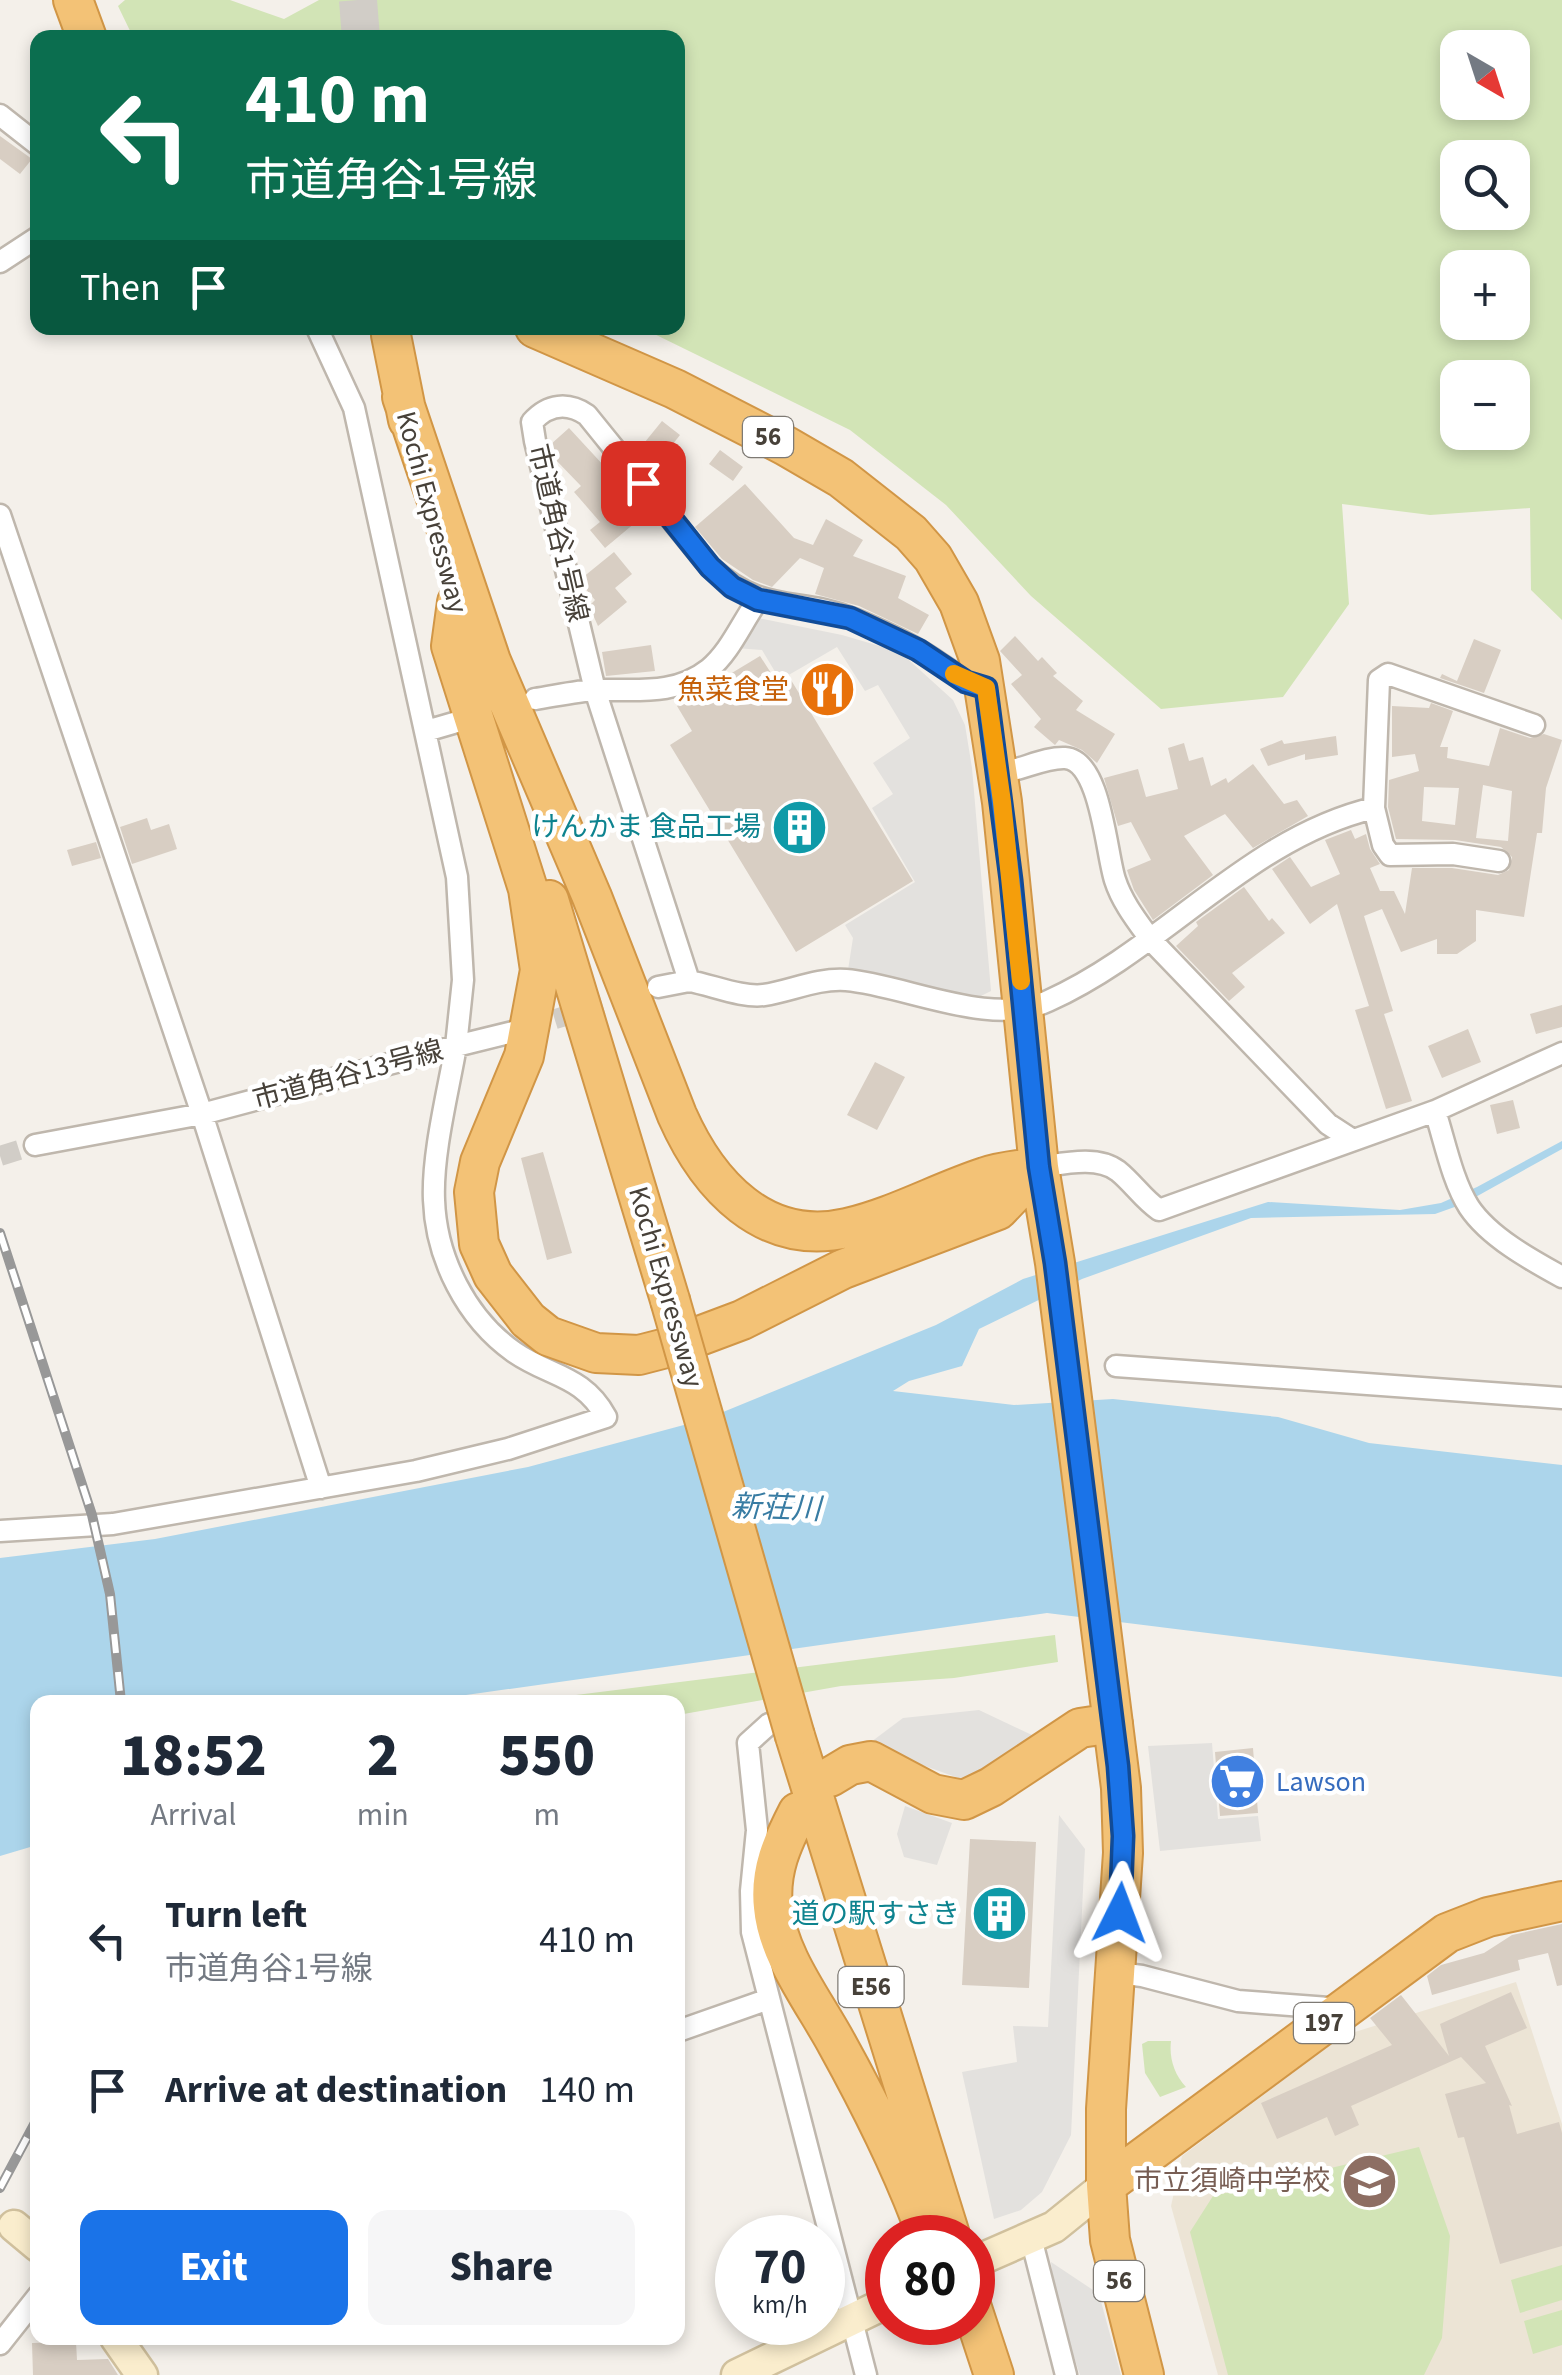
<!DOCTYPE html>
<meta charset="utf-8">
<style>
body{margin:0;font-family:"Source Sans 3","Noto Sans JP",sans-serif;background:#f6f6f7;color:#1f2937;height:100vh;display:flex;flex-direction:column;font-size:38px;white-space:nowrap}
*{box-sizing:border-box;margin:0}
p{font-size:32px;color:#747a83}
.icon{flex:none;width:55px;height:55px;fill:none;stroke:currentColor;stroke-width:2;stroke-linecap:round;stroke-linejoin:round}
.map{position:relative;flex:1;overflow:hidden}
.side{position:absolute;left:30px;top:1695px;width:655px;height:650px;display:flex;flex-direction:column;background:#fff;border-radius:20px;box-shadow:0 5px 15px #0003}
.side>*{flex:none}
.top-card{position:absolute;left:30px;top:30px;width:655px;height:305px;border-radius:20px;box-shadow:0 5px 15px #0003;background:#0b6e4f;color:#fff;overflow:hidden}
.needle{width:65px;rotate:141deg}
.controls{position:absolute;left:1440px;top:30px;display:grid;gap:20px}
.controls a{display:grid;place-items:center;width:90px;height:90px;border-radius:20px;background:#fff;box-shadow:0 5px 15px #0003;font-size:50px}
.speed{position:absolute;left:715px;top:2215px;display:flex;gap:20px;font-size:50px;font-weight:700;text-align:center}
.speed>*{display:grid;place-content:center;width:130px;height:130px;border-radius:50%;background:#fff;box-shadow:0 5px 15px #0003;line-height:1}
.speed small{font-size:25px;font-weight:400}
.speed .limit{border:15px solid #d22;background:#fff;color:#111}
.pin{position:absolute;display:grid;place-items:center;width:85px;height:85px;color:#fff;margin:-42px;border-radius:20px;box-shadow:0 5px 15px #0006}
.me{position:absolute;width:110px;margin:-55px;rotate:3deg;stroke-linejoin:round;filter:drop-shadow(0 0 8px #0008)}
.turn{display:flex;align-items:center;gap:35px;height:210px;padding:0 50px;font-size:45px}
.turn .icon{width:130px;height:130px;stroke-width:2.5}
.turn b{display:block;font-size:70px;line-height:85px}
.then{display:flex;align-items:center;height:95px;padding:0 50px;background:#0003;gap:20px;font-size:38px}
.eta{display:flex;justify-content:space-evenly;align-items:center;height:170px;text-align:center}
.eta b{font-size:60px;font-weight:800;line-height:70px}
.cta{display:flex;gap:20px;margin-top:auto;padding:20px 50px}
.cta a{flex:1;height:115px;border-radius:20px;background:#1a73e8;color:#fff;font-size:40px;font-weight:800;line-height:115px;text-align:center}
.cta a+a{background:#f6f6f7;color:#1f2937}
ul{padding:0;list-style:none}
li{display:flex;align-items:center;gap:30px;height:150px;padding:0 50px}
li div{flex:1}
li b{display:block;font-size:38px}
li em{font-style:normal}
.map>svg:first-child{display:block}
.education{fill:#ece4d5}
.green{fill:#d2e4b6;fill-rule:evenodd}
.parking{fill:#e3e1de}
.water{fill:#acd5eb}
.building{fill:#d8cec3;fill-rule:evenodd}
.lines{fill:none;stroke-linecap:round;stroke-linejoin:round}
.street-tunnel{stroke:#d1cdc7;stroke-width:20;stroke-dasharray:20 10;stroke-linecap:butt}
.highway-tunnel{stroke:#d1cdc7;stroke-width:38;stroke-dasharray:38 19;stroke-linecap:butt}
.street-casing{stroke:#bfb7ad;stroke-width:25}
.secondary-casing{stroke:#d0c09d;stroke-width:35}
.highway-casing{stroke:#d19646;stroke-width:42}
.street{stroke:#fff;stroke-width:20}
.secondary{stroke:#faedcd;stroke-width:30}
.highway{stroke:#f3c276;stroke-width:38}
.rail-casing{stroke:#989898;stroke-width:10}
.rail{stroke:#fff;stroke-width:6;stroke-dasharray:19;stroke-linecap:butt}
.highway-bridge-casing{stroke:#d19646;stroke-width:42;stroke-linecap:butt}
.highway-bridge{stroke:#f3c276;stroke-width:38}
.route-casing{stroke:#114b97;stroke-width:25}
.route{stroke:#1a73e8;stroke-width:18}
.slow{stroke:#f59e0b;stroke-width:18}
.labels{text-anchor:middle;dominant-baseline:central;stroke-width:9;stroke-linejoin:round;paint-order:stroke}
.shield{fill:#fff;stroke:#7e7a74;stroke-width:2.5}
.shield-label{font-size:25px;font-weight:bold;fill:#474139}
.street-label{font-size:28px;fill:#474139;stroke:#fff}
.food-label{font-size:28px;fill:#c56008;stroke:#fff;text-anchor:end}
.culture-label{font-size:28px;fill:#0d838f;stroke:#fff;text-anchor:end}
.shop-label{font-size:28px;fill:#366cbe;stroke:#fff;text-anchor:start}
.education-label{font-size:28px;fill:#785e54;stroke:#fff;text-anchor:end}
.water-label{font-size:30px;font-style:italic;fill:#387ca3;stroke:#fff}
</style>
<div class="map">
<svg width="1562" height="2375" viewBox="0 0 1562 2375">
<rect width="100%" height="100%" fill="#f4f0ea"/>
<path class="education" d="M 1516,1982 L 1562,2124 L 1562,2375 L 1218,2375 L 1171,2206 L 1182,2156 L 1342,2036 Z"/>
<path class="green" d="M 125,0 L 230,0 L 284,19 L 319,0 L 1562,0 L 1562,620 L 1531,590 L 1530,508 L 1430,515 L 1342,504 L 1349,604 L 1283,697 L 1161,709 L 1031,596 L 946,505 L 850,430 L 642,328 L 678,328 L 678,38 L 133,37 L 118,6 ZM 1458,48 L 1512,48 L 1512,102 L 1458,102 ZM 1458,158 L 1512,158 L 1512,212 L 1458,212 ZM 1458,268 L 1512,268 L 1512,322 L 1458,322 ZM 1458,378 L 1512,378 L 1512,432 L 1458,432 Z
M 1055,1635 L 1058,1662 L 954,1678 L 841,1686 L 678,1715 L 678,1702 L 520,1702 Z
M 1148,2041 L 1171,2041 C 1169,2058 1174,2074 1186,2087 L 1160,2097 L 1145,2073 L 1142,2044 Z
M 1419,2147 L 1450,2236 L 1442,2338 L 1424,2375 L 1228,2375 L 1190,2232 L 1213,2196 Z
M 1562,2265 L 1562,2300 L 1520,2313 L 1511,2280 Z
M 1562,2310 L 1562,2345 L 1533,2354 L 1524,2321 Z"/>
<path class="parking" d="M 753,617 L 842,635 L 900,652 L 953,700 L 965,725 L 972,768 L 991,991 L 977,998 L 918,989 L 848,970 L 853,938 L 845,925 L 915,882 L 872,808 L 893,794 L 873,763 L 910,738 L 878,685 L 865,691 L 837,647 L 780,680 L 762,650 L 735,648 Z
M 979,1710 L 1032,1735 L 1046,1745 L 975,1784 L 867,1745 L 903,1718 Z
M 1212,1743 L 1218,1819 L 1258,1816 L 1261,1841 L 1160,1851 L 1148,1746 Z
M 905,1806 L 952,1823 L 937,1865 L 904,1857 L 897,1834 Z
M 1059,1815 L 1085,1849 L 1071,2135 L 1042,2192 L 1021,2210 L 994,2219 L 962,2072 L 1017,2062 L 1013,2026 L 1048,2027 Z
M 1051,2262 L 1099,2294 L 1121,2375 L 1080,2375 L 1055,2300 Z"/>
<path class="water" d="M 1562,1141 L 1562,1149 L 1463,1204 L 1435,1214 L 1251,1218 L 1082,1279 L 979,1329 L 962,1366 L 909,1381 L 893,1391 L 1014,1405 L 1113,1399 L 1278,1417 L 1369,1443 L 1562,1465 L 1562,1677 L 1047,1613 L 417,1702 L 38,1702 L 37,1845 L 0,1856 L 0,1558 L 155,1539 L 528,1467 L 706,1419 L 936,1325 L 1023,1279 L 1268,1202 L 1400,1210 L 1441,1203 L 1477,1187 Z"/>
<path class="building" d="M 0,136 L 32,159 L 20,174 L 0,159 Z
M 662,421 L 680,435 L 654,468 L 636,453 Z
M 569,428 L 618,481 L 615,484 L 642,517 L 605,548 L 590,530 L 600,522 L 574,492 L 581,486 L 553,457 L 550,445 Z
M 720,450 L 743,467 L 733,481 L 709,464 Z
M 745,484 L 794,538 L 813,545 L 826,519 L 863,540 L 853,556 L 906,576 L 898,598 L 929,615 L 918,634 L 859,606 L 815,594 L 824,568 L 800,558 L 772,587 L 753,580 L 722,559 L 695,527 Z
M 614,552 L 632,574 L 615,588 L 627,602 L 598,626 L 589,606 L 595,600 L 584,587 L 582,578 Z
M 1015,636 L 1038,661 L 1042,657 L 1057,673 L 1053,676 L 1083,701 L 1076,710 L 1115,734 L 1097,763 L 1082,750 L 1059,740 L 1055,745 L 1034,727 L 1041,719 L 1011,684 L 1022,675 L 1000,651 Z
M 1474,639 L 1501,650 L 1484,693 L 1440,678 L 1442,674 L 1457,681 Z
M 651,645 L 655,671 L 606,676 L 602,652 Z
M 760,656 L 780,687 L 791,680 L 913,881 L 796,952 L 670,745 L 692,731 L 677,706 Z
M 1431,703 L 1453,711 L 1440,747 L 1448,747 L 1447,758 L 1489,766 L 1500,728 L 1530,738 L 1544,734 L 1562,740 L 1546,788 L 1542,833 L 1537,833 L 1524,917 L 1476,910 L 1476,941 L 1457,954 L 1437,954 L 1437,939 L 1401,952 L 1382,909 L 1364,916 L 1393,1011 L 1384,1014 L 1412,1101 L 1386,1109 L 1355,1010 L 1369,1006 L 1337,904 L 1310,924 L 1272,869 L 1290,857 L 1311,887 L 1340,874 L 1325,840 L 1351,830 L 1355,839 L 1366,834 L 1370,849 L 1380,864 L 1370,868 L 1380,891 L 1394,891 L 1405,914 L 1412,868 L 1452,868 L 1498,875 L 1509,870 L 1512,857 L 1501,847 L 1455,840 L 1396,839 L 1388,807 L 1389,780 L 1419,771 L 1415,754 L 1392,757 L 1392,706 L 1429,708 ZM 1483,785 L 1512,791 L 1508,841 L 1476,838 ZM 1424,787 L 1459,788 L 1455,825 L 1422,821 Z
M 1336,736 L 1338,755 L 1305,760 L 1305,754 L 1268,766 L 1260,749 L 1282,740 L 1284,744 Z
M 1184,743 L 1189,761 L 1203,757 L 1211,786 L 1226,778 L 1228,783 L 1253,764 L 1284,804 L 1297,800 L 1308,816 L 1253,848 L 1225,814 L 1184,836 L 1213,875 L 1153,920 L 1134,890 L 1127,870 L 1151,860 L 1131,822 L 1118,826 L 1104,778 L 1138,769 L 1146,797 L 1178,789 L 1168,748 Z
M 147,818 L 151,830 L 169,824 L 177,849 L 132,864 L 120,827 Z
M 96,842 L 101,858 L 72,866 L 67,850 Z
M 1244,887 L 1269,921 L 1272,918 L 1285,933 L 1232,973 L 1245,987 L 1229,1001 L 1176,946 L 1198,926 L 1196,922 Z
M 1562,1005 L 1562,1027 L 1536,1034 L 1530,1014 Z
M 1468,1029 L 1481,1062 L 1442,1078 L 1428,1046 Z
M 875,1062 L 905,1077 L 877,1130 L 847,1115 Z
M 1513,1100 L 1520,1128 L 1497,1134 L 1490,1105 Z
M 543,1152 L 572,1253 L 547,1260 L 521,1158 Z
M 1253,1748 L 1258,1813 L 1220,1816 L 1215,1752 Z
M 970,1839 L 1036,1842 L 1029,1988 L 962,1985 Z
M 1562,1924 L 1562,1985 L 1557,1986 L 1548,1953 L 1518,1960 L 1520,1970 L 1432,1995 L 1427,1976 L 1441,1965 L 1484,1953 L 1512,1935 Z
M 1511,1992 L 1527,2028 L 1485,2046 L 1512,2106 L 1509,2105 L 1517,2134 L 1559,2122 L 1562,2133 L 1562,2246 L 1500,2264 L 1464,2137 L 1458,2138 L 1445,2094 L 1486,2083 L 1461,2057 L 1351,2106 L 1359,2125 L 1335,2136 L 1327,2117 L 1277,2139 L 1261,2103 L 1392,2045 L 1370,2018 L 1401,1995 L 1449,2056 L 1440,2024 Z
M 76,2342 L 77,2360 L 108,2359 L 118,2375 L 33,2375 L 32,2343 Z"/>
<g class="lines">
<path class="street-tunnel" d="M 526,1028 L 637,994
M 0,1156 L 35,1145"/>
<path class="highway-tunnel" d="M 358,0 L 361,38"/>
<defs>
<path id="street" d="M 0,115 L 38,145
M 0,262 L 38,237
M 317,328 L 354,408 L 457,877 L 463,980 L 456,1046 L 517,1031
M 0,515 L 202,1114 L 321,1488
M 535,699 C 555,696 576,691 597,690 C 636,689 675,696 709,669 C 730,652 742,622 758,600
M 426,731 L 457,722
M 998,773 C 1020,771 1044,757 1065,758 C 1101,760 1106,853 1115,880 C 1122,902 1137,921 1150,939 L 1328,1124 L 1351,1139
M 1499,861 L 1453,854 L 1390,855 L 1383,845 L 1374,808 L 1379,680 L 1388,674 L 1534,725
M 689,981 C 712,985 742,998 764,995 C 791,991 817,978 846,980 C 905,985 991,1028 1048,1001 C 1164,949 1248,838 1374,808
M 658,987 L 689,981 L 595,690 L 535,441 L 532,422 C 548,404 568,402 587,415 L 710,567 C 765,616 796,596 854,619 C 875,628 898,638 918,650 C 941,663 960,680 985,688
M 1435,1111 C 1445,1142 1452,1180 1469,1207 C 1489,1237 1531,1260 1562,1277
M 1039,1167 C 1062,1164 1097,1155 1118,1171 C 1133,1183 1143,1199 1159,1210 L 1435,1111 L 1562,1053
M 1116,1366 L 1562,1398
M 0,1531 L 113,1524 L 416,1471 L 508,1449 L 606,1417 C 583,1375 550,1377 514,1352 C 466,1318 436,1258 434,1200 C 432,1154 448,1092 456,1046 L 202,1114 L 35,1145
M 769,1724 L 748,1743 L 757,1830 L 751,1891 L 752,1932 L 866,2375
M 1118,1973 L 1142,1976 L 1238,2001 L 1342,2009
M 678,2031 L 769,1999
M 1031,2238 L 1066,2375
M 0,2344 L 38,2296"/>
<path id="secondary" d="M 14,2226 L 38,2246
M 972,2263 L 1054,2227 L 1106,2185
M 116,2338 L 142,2375
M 737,2375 L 888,2302"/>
<path id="highway" d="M 73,0 L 87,38
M 535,328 L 675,389 L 786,446 L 841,478 L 911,533 L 933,558 L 959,603 L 980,661 L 1002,802 L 1039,1167 L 1055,1263 L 1121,1788 L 1123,1853 L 1106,2109 L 1106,2185 L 1110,2240 L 1144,2375
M 391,335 L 408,420
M 402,397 L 491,661 L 592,897 L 677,1115 C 708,1185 764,1247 847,1228 C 895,1217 939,1192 985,1177 C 1002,1171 1021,1170 1039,1167
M 457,602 L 451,646 L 528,889 L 540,970 L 524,1056 L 480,1162 L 474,1192 L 479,1244 L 493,1275 L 528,1320 L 548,1336 L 596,1353 L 639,1355 L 670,1347 L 742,1320 L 843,1269 L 998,1210 L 1039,1167
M 549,900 L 670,1300
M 795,1736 L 951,2238
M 830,1777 L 850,1765 L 871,1761 L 933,1794 L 964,1800 L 991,1787 L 1080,1728 L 1113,1723
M 798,1812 C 782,1843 769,1871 773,1907 C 777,1955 815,2003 837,2044 C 868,2100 897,2157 920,2217
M 1106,2185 L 1447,1933 L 1488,1917 L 1562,1901
M 972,2308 L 994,2375"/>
</defs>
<use href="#street" class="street-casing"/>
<use href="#secondary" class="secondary-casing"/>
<use href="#highway" class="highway-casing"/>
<use href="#street" class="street"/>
<use href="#secondary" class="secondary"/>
<use href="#highway" class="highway"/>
<defs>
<path id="rail" d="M 0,1233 L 92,1515 L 110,1594 L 121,1702
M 0,2188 L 38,2117"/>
</defs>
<use href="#rail" class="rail-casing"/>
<use href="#rail" class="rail"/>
<defs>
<path id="highway-bridge" d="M 670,1300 L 795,1736"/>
</defs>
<use href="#highway-bridge" class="highway-bridge-casing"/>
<use href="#highway-bridge" class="highway-bridge"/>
</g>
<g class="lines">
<defs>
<path id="route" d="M 643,483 L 710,567 L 732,587 L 758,600 L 850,618 L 918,650 L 966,682 L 986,688 L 1011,880 L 1039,1167 L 1055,1263 L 1118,1766 L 1123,1836 L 1120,1913"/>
</defs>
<use href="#route" class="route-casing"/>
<use href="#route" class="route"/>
<path class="slow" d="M 954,674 L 986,688 L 1002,802 L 1021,981"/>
</g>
<defs>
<symbol id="restaurant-disc" viewBox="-11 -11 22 22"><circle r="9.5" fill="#e8710a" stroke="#fff"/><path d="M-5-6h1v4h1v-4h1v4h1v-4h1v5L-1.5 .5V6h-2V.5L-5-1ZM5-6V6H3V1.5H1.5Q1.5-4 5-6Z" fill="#fff"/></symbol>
<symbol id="building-disc" viewBox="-11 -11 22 22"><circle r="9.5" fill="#0f9aa8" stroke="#fff"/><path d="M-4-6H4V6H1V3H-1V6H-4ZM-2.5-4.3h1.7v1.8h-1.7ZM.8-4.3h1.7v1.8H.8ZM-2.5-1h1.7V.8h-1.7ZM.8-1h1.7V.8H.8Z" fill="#fff"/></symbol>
<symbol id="supermarket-disc" viewBox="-11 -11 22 22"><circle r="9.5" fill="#3f7fe0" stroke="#fff"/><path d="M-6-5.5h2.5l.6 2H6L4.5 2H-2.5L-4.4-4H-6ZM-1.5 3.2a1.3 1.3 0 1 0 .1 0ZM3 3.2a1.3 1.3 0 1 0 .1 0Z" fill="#fff"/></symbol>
<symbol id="school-disc" viewBox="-11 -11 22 22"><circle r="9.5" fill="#8d6e63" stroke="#fff"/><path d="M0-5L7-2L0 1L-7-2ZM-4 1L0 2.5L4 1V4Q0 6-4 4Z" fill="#fff"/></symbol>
</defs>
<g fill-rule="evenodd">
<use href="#restaurant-disc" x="796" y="658" width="63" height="63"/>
<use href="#building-disc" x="768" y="796" width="63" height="63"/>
<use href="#supermarket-disc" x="1206" y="1750" width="63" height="63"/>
<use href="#building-disc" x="968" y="1882" width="63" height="63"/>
<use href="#school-disc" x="1338" y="2150" width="63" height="63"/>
</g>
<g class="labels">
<g class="shield">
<rect x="743" y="417" width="50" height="40" rx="8"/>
<rect x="838.5" y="1967" width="65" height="40" rx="8"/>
<rect x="1294" y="2003" width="60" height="40" rx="8"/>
<rect x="1094" y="2261" width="50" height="40" rx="8"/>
</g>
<g class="shield-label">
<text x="768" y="437">56</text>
<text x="871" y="1987">E56</text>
<text x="1324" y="2023">197</text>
<text x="1119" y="2281">56</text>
</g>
<g class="street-label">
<text transform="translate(432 512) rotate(75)">Kochi Expressway</text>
<text transform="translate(558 533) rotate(77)">市道角谷1号線</text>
<text transform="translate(348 1075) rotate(-15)">市道角谷13号線</text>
<text transform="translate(666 1287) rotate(74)">Kochi Expressway</text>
</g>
<g class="food-label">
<text x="789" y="690">魚菜食堂</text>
</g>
<g class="culture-label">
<text x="761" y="827">けんかま 食品工場</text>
<text x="960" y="1914">道の駅すさき</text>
</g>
<g class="shop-label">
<text x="1276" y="1782">Lawson</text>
</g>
<g class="education-label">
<text x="1330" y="2181">市立須崎中学校</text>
</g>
<g class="water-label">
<text transform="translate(776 1508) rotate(2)">新荘川</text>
</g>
</g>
</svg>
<div class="controls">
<a><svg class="needle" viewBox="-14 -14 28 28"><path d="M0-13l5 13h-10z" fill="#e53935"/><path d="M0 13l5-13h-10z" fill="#747a83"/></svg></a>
<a><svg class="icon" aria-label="search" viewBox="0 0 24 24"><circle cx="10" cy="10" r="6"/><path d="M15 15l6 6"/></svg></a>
<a>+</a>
<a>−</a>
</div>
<div class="speed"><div>70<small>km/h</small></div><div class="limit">80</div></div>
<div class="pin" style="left:643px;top:483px;background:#d93025"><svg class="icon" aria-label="arrive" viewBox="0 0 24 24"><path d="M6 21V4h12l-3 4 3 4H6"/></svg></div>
<svg class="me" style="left:1120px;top:1913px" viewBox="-20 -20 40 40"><path d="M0-17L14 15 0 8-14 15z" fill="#1a73e8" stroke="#fff" stroke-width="4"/></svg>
<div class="top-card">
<div class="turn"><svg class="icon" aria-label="left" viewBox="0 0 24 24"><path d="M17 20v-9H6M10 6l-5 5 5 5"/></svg><div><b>410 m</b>市道角谷1号線</div></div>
<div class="then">Then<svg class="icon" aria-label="arrive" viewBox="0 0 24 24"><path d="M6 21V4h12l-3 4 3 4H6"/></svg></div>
</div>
<section class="side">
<div class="eta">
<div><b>18:52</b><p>Arrival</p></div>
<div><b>2</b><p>min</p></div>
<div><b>550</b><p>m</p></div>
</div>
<ul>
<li><svg class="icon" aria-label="left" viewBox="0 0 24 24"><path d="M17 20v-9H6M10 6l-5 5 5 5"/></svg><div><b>Turn left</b><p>市道角谷1号線</p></div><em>410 m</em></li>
<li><svg class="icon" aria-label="arrive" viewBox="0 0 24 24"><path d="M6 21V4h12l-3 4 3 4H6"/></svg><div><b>Arrive at destination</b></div><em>140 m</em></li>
</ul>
<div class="cta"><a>Exit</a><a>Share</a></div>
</section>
</div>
